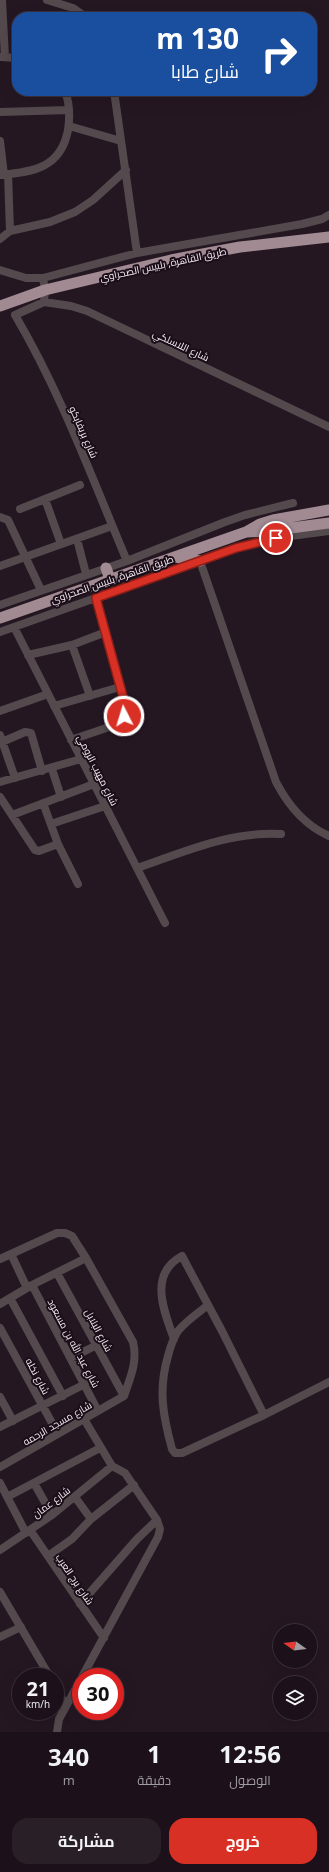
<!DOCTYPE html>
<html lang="ar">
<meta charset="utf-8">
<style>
body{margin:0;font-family:"Open Sans",Cairo,sans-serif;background:#291f27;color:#f1f3f6;direction:rtl;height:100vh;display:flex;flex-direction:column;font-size:15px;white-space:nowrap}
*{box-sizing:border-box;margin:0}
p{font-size:13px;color:#a09da2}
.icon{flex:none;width:22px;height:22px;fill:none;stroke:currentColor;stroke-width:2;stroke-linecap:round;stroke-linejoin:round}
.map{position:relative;height:1732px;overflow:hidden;direction:ltr}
.side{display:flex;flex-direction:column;background:#1c111a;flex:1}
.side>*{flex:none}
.guide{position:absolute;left:12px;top:12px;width:305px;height:84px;border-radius:16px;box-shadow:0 4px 16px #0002,0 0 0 1px #3a3139;direction:rtl;background:#1a4fa0;color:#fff;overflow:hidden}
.needle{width:26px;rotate:284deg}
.buttons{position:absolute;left:273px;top:1624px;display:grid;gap:8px}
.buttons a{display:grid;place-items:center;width:44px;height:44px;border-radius:50%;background:#1c111a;box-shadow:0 4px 16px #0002,0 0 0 1px #3a3139;font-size:20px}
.speed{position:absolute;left:12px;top:1668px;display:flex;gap:8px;font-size:20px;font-weight:700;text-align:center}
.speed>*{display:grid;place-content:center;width:52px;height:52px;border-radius:50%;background:#1c111a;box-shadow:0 4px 16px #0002,0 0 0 1px #3a3139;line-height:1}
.speed small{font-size:10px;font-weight:400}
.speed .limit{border:6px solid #d22;background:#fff;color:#111}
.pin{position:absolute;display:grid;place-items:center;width:34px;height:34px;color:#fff;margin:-17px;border:2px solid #fff;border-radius:50%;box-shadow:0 1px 4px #0007}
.me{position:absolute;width:44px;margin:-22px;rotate:355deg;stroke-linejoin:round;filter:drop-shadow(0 0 3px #0008)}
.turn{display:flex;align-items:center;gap:14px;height:84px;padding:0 12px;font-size:18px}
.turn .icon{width:52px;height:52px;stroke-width:2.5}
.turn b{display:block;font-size:28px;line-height:34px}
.eta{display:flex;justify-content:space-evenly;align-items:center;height:68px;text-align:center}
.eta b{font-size:24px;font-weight:700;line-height:28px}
.primary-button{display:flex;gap:8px;margin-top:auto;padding:8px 12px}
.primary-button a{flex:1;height:46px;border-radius:16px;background:#d93025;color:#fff;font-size:16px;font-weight:700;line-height:46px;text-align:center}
.primary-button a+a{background:#291f27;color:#f1f3f6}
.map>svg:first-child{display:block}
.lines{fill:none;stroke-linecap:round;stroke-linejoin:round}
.minor{stroke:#544a4d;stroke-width:8}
.highway{stroke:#a18a92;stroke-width:11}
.route-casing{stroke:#8d1f18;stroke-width:10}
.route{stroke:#d93025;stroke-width:7}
.labels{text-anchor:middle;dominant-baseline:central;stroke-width:4;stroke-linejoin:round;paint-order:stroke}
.street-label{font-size:10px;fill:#f8eef6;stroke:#1b0e19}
</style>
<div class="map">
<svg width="329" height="1732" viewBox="0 0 329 1732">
<rect width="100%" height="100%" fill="#251722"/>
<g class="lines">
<path class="minor" d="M 2,0 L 5,57
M 47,0 L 73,8 L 86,17
M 1,57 L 17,58
M 114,91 L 137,253
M 0,112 L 69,110
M 69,126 L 121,141
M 0,141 L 4,175
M 8,174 L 10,231
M 0,175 C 33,172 61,168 68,130 C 70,117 70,104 65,91
M 0,239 L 10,231 L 50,222 L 75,212 L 93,200 L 126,170
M 0,270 L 26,278 L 43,278 L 137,253 L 302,224 L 322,219 L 329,215
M 43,278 L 45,290 L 44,302 L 71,306 L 87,311 L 329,427
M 44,302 L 15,315 C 61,393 92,478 127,561
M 45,499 L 61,544
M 20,509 L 80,485
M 0,517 L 8,520 L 41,590
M 77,539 L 86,574
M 200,561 L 276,782 C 288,805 304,825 329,836
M 0,566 L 112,526
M 96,598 L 106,632
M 0,605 L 127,561 L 225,522 L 245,515 L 293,503
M 14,627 L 165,923
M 0,632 L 236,548 L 276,538 L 329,531
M 72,645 L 90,696
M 28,655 L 72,645 L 106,632 L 125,704 L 125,716 L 118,724 L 71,740
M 54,706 L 120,687
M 0,711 L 48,694
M 0,735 L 15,778
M 2,742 L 25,732 L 31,733 L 42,771
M 52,769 L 61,797
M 0,782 L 81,759
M 0,797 L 35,850 L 39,851 L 58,844
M 43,803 L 58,844 L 78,884
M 12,815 L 94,784
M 51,824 L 105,806
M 137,868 C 184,852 230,831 281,834
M 11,1254 L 27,1288
M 0,1259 L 57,1233 L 65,1233 L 72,1236 L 86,1258 L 133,1342 C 138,1362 130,1378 124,1396
M 57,1273 L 124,1396
M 32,1285 L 98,1411
M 10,1298 L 63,1396
M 0,1304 L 32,1285 L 86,1258
M 208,1305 C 198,1313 186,1321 178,1331 C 173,1339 170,1348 168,1356 C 158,1390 163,1416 172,1449 L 175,1453 L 182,1453 L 264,1415 L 329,1382
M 0,1328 L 58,1434
M 174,1339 C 164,1311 148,1274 182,1256 L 222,1331 L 264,1415
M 71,1358 L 95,1346
M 0,1397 L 13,1421
M 0,1427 L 85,1384
M 0,1467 L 124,1396
M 0,1483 L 26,1533
M 34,1483 L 52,1515
M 7,1497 L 100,1448
M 75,1497 L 91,1519
M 30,1530 L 104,1638
M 0,1550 L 52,1515 L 112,1466
M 48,1556 L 72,1539 L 91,1519 L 134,1485
M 0,1592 L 50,1677
M 80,1604 L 137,1539 L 157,1520
M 0,1637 L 21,1627
M 82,1677 L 158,1537 L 160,1529 L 157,1520 L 125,1473 L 112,1466 L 84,1419
M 55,1686 L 66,1706
M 57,1732 L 59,1719 L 81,1679"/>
<path class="highway" d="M 0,306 L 45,290 L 171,260 L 240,247 L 329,237
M 247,532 L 268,531 L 329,523
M 175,557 L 200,561
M 106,568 L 110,579
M 0,618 L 246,532 L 260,524 L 273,520 L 329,510"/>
</g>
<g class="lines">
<defs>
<path id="route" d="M 124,716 L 125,704 L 96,598 L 236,548 L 276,538"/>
</defs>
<use href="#route" class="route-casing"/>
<use href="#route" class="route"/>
</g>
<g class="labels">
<g class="street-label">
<text transform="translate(163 264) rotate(-12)">طريق القاهرة, بلبيس الصحراوي</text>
<text transform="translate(181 345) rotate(25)">شارع اللاسلكي</text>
<text transform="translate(84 432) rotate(66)">شارع بريفابكو</text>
<text transform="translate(112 579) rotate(-19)">طريق القاهرة, بلبيس الصحراوي</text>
<text transform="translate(98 770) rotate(63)">شارع مهيب الرومي</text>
<text transform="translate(99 1330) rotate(62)">شارع البلابل</text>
<text transform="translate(74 1343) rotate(62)">شارع عبد الله بن مسعود</text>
<text transform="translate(38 1376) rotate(62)">شارع نخله</text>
<text transform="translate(57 1423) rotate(-30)">شارع مسجد الرحمه</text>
<text transform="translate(51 1502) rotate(-37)">شارع عمان</text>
<text transform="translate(75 1579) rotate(56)">شارع برج العرب</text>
</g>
</g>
</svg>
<div class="buttons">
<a><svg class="needle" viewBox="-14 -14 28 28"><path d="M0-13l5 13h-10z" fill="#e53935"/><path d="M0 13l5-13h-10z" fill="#a09da2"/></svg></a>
<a><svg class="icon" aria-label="layers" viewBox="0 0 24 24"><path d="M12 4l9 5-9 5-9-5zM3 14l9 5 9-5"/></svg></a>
</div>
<div class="speed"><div>21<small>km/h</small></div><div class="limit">30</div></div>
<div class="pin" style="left:276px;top:538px;background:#d93025"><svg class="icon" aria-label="arrive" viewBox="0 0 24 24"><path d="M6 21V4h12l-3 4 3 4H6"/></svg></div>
<svg class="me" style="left:124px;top:716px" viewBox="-20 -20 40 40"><circle r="17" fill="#d93025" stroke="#fff" stroke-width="3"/><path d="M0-11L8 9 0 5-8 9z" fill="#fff"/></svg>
<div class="guide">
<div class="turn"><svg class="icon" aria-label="right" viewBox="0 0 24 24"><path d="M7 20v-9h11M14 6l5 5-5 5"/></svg><div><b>130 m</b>شارع طابا</div></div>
</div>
</div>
<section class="side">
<div class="eta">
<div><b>12:56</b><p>الوصول</p></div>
<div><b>1</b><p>دقيقة</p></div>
<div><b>340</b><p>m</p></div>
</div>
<div class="primary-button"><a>خروج</a><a>مشاركة</a></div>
</section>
